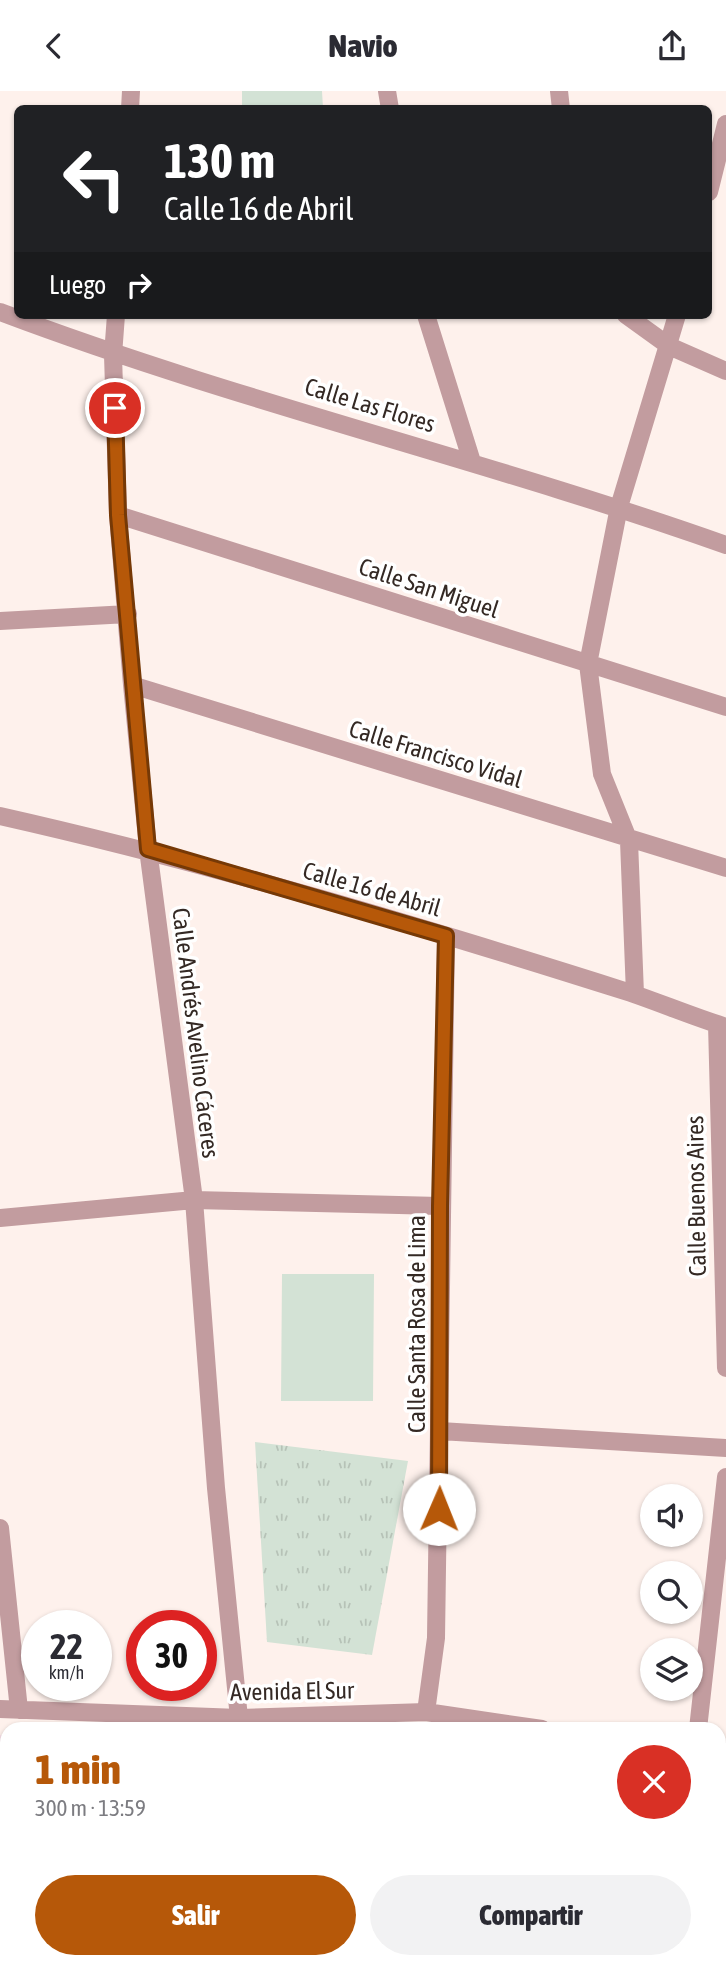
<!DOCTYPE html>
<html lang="es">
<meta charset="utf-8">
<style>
body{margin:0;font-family:"Asap Condensed",sans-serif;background:#f2f2f3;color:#2b2b33;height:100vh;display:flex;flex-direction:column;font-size:26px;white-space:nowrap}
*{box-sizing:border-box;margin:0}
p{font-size:23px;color:#7c7c81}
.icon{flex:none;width:38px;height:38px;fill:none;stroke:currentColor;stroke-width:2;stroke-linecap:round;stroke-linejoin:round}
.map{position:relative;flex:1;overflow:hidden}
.details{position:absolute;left:0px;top:1631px;width:726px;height:247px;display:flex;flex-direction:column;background:#fff;border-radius:21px 21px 0 0;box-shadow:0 2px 5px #0004}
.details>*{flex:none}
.top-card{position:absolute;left:14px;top:14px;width:698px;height:214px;border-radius:10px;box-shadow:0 2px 5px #0004;background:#202124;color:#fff;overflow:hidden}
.fabs{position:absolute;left:640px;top:1393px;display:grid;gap:14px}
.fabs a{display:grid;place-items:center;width:63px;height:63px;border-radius:50%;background:#fff;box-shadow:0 2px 5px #0004;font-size:35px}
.speed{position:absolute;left:21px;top:1519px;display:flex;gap:14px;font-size:35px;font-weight:700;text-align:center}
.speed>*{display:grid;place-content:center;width:91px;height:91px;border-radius:50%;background:#fff;box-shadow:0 2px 5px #0004;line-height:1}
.speed small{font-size:18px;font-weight:400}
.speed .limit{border:10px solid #d22;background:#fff;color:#111}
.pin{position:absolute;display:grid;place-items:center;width:60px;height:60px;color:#fff;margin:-30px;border:4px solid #fff;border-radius:50%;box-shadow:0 2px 7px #0007}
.me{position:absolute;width:77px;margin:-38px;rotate:1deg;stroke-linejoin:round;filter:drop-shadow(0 0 5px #0008)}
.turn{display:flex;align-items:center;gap:24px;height:147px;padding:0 35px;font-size:32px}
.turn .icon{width:91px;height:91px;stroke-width:2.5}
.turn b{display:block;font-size:49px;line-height:60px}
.then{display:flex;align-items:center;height:66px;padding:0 35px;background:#0003;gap:14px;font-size:26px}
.round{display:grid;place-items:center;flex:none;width:74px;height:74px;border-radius:37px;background:#f2f2f3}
.head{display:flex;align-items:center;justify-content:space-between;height:119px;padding:0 35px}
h1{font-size:42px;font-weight:800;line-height:52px;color:#b65809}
.cta{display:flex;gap:14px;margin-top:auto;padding:14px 35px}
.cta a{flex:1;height:80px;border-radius:42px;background:#b65809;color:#fff;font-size:28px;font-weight:800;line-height:80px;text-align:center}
.cta a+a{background:#f2f2f3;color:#2b2b33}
header{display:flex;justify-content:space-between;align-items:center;height:91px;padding:0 35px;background:#fff;font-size:32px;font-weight:800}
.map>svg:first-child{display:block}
.education{fill:#fce3eb}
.grass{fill:url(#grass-tufts)}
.pitch{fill:#d3e2d5}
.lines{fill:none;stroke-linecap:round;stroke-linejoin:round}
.path{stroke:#90847f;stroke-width:4.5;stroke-dasharray:2 5;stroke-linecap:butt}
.minor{stroke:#c29c9f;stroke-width:18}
.route-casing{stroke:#763906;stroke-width:18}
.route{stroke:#b65809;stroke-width:12}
.labels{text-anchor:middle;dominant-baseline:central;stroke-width:7;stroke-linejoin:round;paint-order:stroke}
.street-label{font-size:24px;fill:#342924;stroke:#fff}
</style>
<header><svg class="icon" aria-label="back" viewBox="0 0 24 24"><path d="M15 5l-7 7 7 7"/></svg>Navio<svg class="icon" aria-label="share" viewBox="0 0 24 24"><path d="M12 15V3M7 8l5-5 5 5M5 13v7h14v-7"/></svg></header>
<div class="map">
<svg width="726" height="1877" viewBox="0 0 726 1877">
<defs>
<pattern id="grass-tufts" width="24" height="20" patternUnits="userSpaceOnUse" patternTransform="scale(1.75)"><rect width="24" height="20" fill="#d3e2d5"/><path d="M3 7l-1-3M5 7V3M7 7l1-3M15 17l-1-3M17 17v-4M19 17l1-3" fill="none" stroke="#b6c2b7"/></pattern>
</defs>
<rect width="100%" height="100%" fill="#fef1ec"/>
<path class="education" d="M 0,1644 L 7,1644 L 7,1871 L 719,1871 L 719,1867 L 723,1877 L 0,1877 Z"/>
<path class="grass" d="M 255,1351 L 408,1370 L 372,1564 L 267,1551 Z"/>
<path class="pitch" d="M 242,0 L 322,0 L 323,17 L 242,17 Z
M 282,1183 L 374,1183 L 373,1310 L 281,1310 Z"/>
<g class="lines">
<path class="path" d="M 0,1838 L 7,1833
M 259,1871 L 260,1877
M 424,1871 L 425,1877"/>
<path class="minor" d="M 387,0 L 390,18
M 559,0 L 561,18
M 130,18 L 131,0
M 709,101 L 726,33
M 0,221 C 238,311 486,369 726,454
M 116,224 L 113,264 L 118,424 L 132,594 L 148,758 L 194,1109 L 216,1397 L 239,1627
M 426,224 L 472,371
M 626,224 L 669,255 L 726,280
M 118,424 L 726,616
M 0,530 L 128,523
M 132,594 L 726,777
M 0,725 C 213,773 423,836 631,902 C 663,913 694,926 726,936
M 635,903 L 629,750 L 602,683 L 588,573 L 619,416 L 677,224
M 717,933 L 726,1277
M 0,1127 L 194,1109 L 440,1115
M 440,1340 L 726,1357
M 0,1437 L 19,1619
M 0,1618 L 239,1627 L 426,1621 L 542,1638
M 426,1621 L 436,1547 L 446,845
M 698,1638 L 726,1386
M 719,1659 L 726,1660"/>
</g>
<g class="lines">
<defs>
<path id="route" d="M 115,317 L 118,424 L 148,758 L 446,845 L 440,1115 L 439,1418"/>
</defs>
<use href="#route" class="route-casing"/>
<use href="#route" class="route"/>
</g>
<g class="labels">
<g class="street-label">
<text transform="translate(370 314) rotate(17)">Calle Las Flores</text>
<text transform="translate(429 497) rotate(18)">Calle San Miguel</text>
<text transform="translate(436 663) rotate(17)">Calle Francisco Vidal</text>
<text transform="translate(372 798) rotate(16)">Calle 16 de Abril</text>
<text transform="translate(196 942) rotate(83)">Calle Andrés Avelino Cáceres</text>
<text transform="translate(696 1105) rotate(-91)">Calle Buenos Aires</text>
<text transform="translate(416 1233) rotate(-90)">Calle Santa Rosa de Lima</text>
<text transform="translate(292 1600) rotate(-1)">Avenida El Sur</text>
</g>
</g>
</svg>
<div class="fabs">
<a><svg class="icon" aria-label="sound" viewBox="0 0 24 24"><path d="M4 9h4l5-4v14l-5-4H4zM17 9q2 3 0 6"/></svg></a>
<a><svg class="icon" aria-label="search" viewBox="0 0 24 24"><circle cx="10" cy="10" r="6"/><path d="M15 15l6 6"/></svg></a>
<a><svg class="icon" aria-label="layers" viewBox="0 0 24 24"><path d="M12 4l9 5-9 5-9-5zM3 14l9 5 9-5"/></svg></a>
</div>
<div class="speed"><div>22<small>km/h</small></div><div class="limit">30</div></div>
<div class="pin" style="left:115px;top:317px;background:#d93025"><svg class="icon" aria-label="arrive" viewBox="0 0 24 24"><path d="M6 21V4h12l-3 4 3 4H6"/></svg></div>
<svg class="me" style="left:439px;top:1418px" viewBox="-20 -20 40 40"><circle r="19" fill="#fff"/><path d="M0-13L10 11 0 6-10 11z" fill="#b65809"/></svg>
<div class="top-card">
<div class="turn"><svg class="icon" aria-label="left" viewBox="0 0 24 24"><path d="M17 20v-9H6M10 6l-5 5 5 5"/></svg><div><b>130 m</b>Calle 16 de Abril</div></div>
<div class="then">Luego<svg class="icon" aria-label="right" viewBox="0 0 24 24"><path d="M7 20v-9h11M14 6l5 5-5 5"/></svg></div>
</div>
<section class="details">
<div class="head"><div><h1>1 min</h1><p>300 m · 13:59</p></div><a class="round" style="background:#d93025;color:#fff"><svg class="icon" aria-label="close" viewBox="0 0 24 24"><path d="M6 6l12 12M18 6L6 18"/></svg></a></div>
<div class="cta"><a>Salir</a><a>Compartir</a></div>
</section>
</div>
